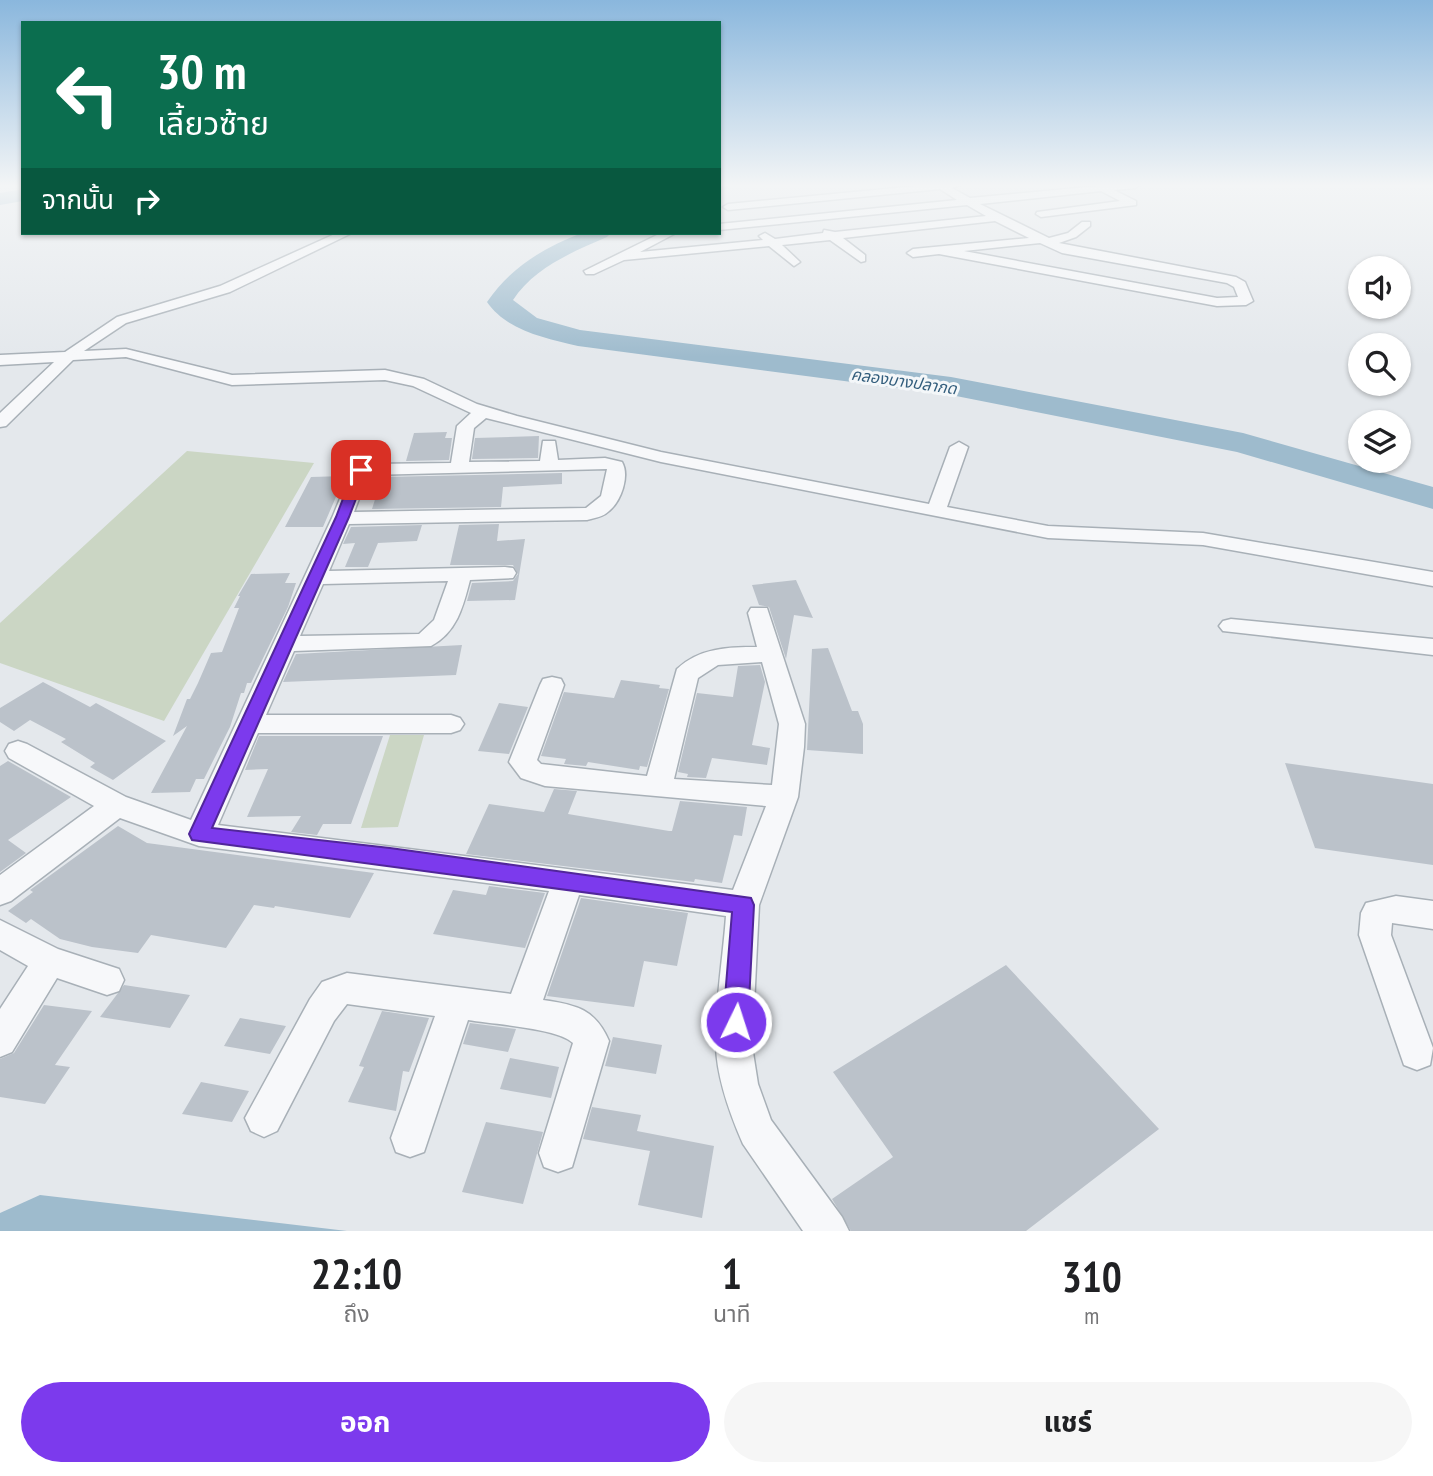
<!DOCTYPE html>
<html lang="th">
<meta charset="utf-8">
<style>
body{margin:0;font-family:"PT Sans Narrow","Noto Sans Thai",sans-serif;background:#f6f6f6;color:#202124;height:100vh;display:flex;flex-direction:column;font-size:26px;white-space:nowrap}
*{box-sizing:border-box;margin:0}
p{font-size:23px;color:#757577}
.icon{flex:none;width:38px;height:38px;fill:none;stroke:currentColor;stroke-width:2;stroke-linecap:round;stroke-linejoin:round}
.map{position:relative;height:1231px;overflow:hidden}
.side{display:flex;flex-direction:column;background:#fff;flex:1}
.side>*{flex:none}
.guide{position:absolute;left:21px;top:21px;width:700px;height:214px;border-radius:0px;box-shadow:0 2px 5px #0004;background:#0b6e4f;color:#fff;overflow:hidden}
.tools{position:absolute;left:1348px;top:256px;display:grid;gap:14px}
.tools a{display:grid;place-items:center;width:63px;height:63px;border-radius:50%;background:#fff;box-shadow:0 2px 5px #0004;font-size:35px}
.pin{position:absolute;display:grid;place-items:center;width:60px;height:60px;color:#fff;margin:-30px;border-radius:14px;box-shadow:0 4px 10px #0006}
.me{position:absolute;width:77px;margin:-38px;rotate:4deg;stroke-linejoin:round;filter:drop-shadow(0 0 5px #0008)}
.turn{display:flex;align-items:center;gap:24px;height:147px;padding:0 21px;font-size:32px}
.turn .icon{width:91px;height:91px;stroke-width:2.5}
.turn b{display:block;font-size:49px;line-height:60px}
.then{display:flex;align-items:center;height:66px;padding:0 21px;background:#0003;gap:14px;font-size:26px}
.eta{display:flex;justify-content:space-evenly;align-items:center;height:119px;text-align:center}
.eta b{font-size:42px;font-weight:700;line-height:49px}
.button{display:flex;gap:14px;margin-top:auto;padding:14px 21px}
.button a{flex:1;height:80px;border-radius:42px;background:#7c3aed;color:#fff;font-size:28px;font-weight:700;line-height:80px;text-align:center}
.button a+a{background:#f6f6f6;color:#202124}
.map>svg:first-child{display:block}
.green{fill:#cbd6c4}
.water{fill:#9ebbcd}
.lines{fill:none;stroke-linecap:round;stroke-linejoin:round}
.river{fill:#9ebbcd;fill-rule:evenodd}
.building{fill:#bbc2ca}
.street-casing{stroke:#a8b0b7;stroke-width:3}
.street{fill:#f7f8fa;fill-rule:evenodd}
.route{fill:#7c3aed;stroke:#51269a;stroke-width:2}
.labels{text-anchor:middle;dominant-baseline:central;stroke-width:6;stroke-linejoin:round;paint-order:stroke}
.far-water-label{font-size:16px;font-style:italic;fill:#325d7c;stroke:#f4f7f9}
</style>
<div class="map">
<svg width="1433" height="1231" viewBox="0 0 1433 1231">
<rect width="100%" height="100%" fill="#e4e8ec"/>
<path class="green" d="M 187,451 L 314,463 L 164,721 L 0,663 L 0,623 Z
M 390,735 L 424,735 L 398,827 L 361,828 Z"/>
<path class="water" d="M 40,1195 L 347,1231 L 0,1231 L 0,1213 Z"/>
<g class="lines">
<path class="river" d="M 719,185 L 729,185 L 727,189 L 719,191 Z
M 23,189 L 23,201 L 0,205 L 0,193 Z
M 582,233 L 611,233 L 607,237 C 572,252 534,268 513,300 L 537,318 L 580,330 L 951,377 L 1243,433 L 1433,487 L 1433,509 L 1237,452 L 951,395 L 578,346 C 546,338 507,331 487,302 C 511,267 543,248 582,233 Z"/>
</g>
<path class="building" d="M 447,432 L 445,438 L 452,438 L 449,460 L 406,461 L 414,433 Z
M 539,436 L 538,458 L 472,459 L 475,438 Z
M 562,473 L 562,484 L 503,487 L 501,507 L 372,509 L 382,477 Z
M 345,476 L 323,527 L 285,527 L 311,477 Z
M 499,524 L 497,541 L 525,539 L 515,600 L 467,601 L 472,583 L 513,581 L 518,574 L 513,565 L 450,565 L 459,525 Z
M 422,525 L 417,541 L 378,543 L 368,567 L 345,567 L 355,543 L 343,544 L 351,527 Z
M 290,573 L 285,583 L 296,583 L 288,607 L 251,683 L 247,683 L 244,693 L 241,693 L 230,727 L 204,779 L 196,779 L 190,792 L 151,793 L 187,726 L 173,736 L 187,699 L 190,699 L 198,683 L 211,653 L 222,652 L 239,608 L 234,608 L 240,596 L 238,596 L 251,574 Z
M 796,580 L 813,618 L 794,615 L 786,659 L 769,607 L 759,605 L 752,585 Z
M 462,645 L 456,675 L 283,682 L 296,654 Z
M 828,648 L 852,711 L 858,711 L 863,724 L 863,754 L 807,750 L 812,649 Z
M 760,665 L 765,682 L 752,745 L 770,748 L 767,765 L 712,758 L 706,778 L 687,777 L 688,774 L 678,772 L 697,693 L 733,697 L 738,666 Z
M 621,680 L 660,685 L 659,688 L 669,689 L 647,767 L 640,766 L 639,770 L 588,762 L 586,766 L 564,764 L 566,759 L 541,756 L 564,692 L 614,698 Z
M 43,682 L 90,707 L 96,703 L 166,741 L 113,780 L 90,767 L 95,763 L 61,742 L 66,739 L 30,720 L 14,731 L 0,722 L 0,708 Z
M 499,703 L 528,707 L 509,754 L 478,751 Z
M 259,736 L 383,736 L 351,824 L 323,824 L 317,835 L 291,832 L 301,816 L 247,817 L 268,769 L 245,770 Z
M 8,761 L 71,797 L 8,840 L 26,853 L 0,872 L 0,766 Z
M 1285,763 L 1433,784 L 1433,865 L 1315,848 Z
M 554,789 L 577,791 L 568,814 L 669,831 L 672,831 L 680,801 L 747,807 L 742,836 L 734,835 L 722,883 L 695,879 L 694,882 L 466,854 L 489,804 L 544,812 Z
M 118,826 L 147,843 L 374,873 L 350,918 L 275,906 L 274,908 L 254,905 L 226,948 L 151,935 L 138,953 L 92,947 L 60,939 L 31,919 L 26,923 L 8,911 L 33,892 L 30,890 Z
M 489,886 L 545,893 L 525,948 L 433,934 L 453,890 L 486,895 Z
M 581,898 L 688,913 L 677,966 L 644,961 L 634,1007 L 547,996 Z
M 1006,965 L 1159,1129 L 1026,1231 L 851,1231 L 832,1199 L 893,1157 L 833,1072 Z
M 124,985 L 190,995 L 170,1028 L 100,1017 Z
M 44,1005 L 92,1011 L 55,1065 L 70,1067 L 45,1104 L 0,1097 L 0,1059 L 14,1053 Z
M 382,1011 L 429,1018 L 409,1072 L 403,1071 L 396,1111 L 348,1102 L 364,1067 L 359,1066 Z
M 240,1018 L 286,1026 L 270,1054 L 224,1046 Z
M 470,1023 L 516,1029 L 508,1052 L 463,1044 Z
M 613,1037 L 662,1045 L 656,1074 L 605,1066 Z
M 510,1058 L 559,1067 L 551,1098 L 500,1089 Z
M 201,1082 L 249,1091 L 232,1122 L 182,1114 Z
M 592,1107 L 641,1115 L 637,1131 L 714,1146 L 702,1218 L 638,1205 L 650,1151 L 583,1139 Z
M 486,1122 L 543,1132 L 523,1204 L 462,1192 Z"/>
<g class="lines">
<defs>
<path id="street" d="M 927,185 L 960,185 L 952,188 L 970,198 L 1109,185 L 1140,185 L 1135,188 L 1114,190 L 1136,201 L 1136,205 L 1041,217 L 1036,214 L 1037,212 L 1120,201 L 1101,191 L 980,204 L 1049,238 L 1068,233 L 1082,222 L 1090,222 L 1090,226 L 1076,237 L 1059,243 L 1236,277 L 1245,282 L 1253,301 L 1246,305 L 1217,306 L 939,254 L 913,257 L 907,253 L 913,249 L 1029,238 L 995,221 L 843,238 L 865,255 L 865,261 L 861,262 L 830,240 L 782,245 L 800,262 L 794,266 L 769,246 L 624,260 L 594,274 L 586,274 L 584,271 L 661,233 L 676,233 L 640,252 L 763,240 L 759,236 L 765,233 L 775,239 L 823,233 L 824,230 L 835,232 L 986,216 L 967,205 L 719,230 L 719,224 L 957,200 L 940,189 L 728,210 L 723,207 L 728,204 ZM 1040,243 L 1062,253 L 1227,283 L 1234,287 L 1238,297 L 1217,298 L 964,251 Z
M 337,233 L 352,233 L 230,292 L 126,323 L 84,351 L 126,349 L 232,375 L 385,370 L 424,379 L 477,404 L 517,416 L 661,452 L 929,504 L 950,447 L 959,442 L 968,447 L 947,507 L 1048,526 L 1203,533 L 1433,572 L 1433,586 L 1203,545 L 1048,538 L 661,462 L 486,418 L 474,428 L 469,462 L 540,461 L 543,441 L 555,441 L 558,460 L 605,458 L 622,462 C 630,476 621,501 609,511 C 603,517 595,518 587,520 L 349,524 L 329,571 L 505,567 L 513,568 L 516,573 L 513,578 L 470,580 C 463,607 457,632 431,646 L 294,651 L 266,715 L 451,715 L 460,718 L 464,724 L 460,730 L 451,733 L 258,733 L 218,825 L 733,890 L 766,806 L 545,786 L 521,778 L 509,762 L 540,685 L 543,679 L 552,677 L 561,679 L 564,685 L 537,760 L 541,764 L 647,776 L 677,669 C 699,648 728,647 757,647 L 748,613 L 751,608 L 767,608 L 805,724 L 804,747 L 798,797 L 759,905 L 752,1046 L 758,1084 L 771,1120 L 842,1217 L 849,1231 L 803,1231 L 743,1144 C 730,1114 717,1079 716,1046 C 715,1003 723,958 726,916 L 579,895 L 543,1000 C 577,1005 595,1009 609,1041 L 572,1167 L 558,1172 L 544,1167 L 539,1153 L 573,1043 C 558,1028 491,1024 468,1020 L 424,1152 L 410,1157 L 396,1152 L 391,1138 L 435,1016 L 347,1004 L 334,1021 L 277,1131 L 264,1137 L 251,1131 L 245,1118 L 310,999 L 322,982 L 347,973 L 511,994 L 549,891 L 199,846 L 120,818 L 11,901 L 0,905 L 0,875 L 94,806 L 9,758 L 5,751 L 9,744 L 18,741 L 27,744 L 126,797 L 191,820 L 332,518 L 356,460 L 365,455 L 371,456 L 374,460 L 372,464 L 451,463 L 457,426 L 471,413 L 413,386 L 385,380 L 232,385 L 126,357 L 73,360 L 6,426 L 0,427 L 0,413 L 54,362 L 0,365 L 0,355 L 65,352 L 117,317 L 220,286 ZM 607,469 L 601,496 L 586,508 L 354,512 L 368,475 ZM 448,581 L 434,620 L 419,634 L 300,636 L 323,584 ZM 762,662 L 779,724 L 772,785 L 674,779 L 698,678 L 718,665 Z
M 1231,619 L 1433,639 L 1433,655 L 1223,631 L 1219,626 L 1223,621 Z
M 1396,896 L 1433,901 L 1433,929 L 1392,923 L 1391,935 L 1433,1048 L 1430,1065 L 1417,1070 L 1404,1065 L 1359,935 L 1361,913 L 1366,903 Z
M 0,920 L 58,949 L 119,969 L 124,980 L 119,991 L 107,995 L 57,978 L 12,1052 L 0,1057 L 0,1009 L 28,966 L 0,950 Z"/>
</defs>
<use href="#street" class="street-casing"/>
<use href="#street" class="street"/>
</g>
<linearGradient id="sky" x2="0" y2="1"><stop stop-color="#8ab7dd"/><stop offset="0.52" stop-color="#f3f5f6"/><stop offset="1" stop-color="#f3f5f6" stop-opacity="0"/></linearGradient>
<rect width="1433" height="357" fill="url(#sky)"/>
<path class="route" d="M 361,466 L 367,470 L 349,517 L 212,828 L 390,848 L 751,898 L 754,905 L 748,1022 L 744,1030 L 736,1034 L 727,1030 L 723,1022 L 732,912 L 192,840 L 189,834 L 336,517 L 354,470 Z"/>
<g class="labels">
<g class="far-water-label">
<text transform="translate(904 381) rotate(8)">คลองบางปลากด</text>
</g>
</g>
</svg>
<div class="tools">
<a><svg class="icon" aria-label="sound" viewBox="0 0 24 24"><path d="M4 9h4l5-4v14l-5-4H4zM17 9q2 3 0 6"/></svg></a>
<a><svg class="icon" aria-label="search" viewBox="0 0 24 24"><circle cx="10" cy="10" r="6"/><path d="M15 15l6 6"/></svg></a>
<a><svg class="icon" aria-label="layers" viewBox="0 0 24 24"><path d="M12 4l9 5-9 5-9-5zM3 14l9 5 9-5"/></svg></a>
</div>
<div class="pin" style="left:361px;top:470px;background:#d93025"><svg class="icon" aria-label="arrive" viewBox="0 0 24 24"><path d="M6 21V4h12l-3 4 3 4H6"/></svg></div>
<svg class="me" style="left:736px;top:1022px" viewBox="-20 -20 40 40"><circle r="17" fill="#7c3aed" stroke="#fff" stroke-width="3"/><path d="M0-11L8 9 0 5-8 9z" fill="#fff"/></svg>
<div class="guide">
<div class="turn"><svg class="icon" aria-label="left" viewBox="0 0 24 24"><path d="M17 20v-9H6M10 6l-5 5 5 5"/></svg><div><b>30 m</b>เลี้ยวซ้าย</div></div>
<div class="then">จากนั้น<svg class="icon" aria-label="right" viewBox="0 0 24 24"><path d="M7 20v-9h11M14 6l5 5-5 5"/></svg></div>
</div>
</div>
<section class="side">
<div class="eta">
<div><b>22:10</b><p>ถึง</p></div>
<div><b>1</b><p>นาที</p></div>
<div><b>310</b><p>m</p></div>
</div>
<div class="button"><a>ออก</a><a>แชร์</a></div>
</section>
